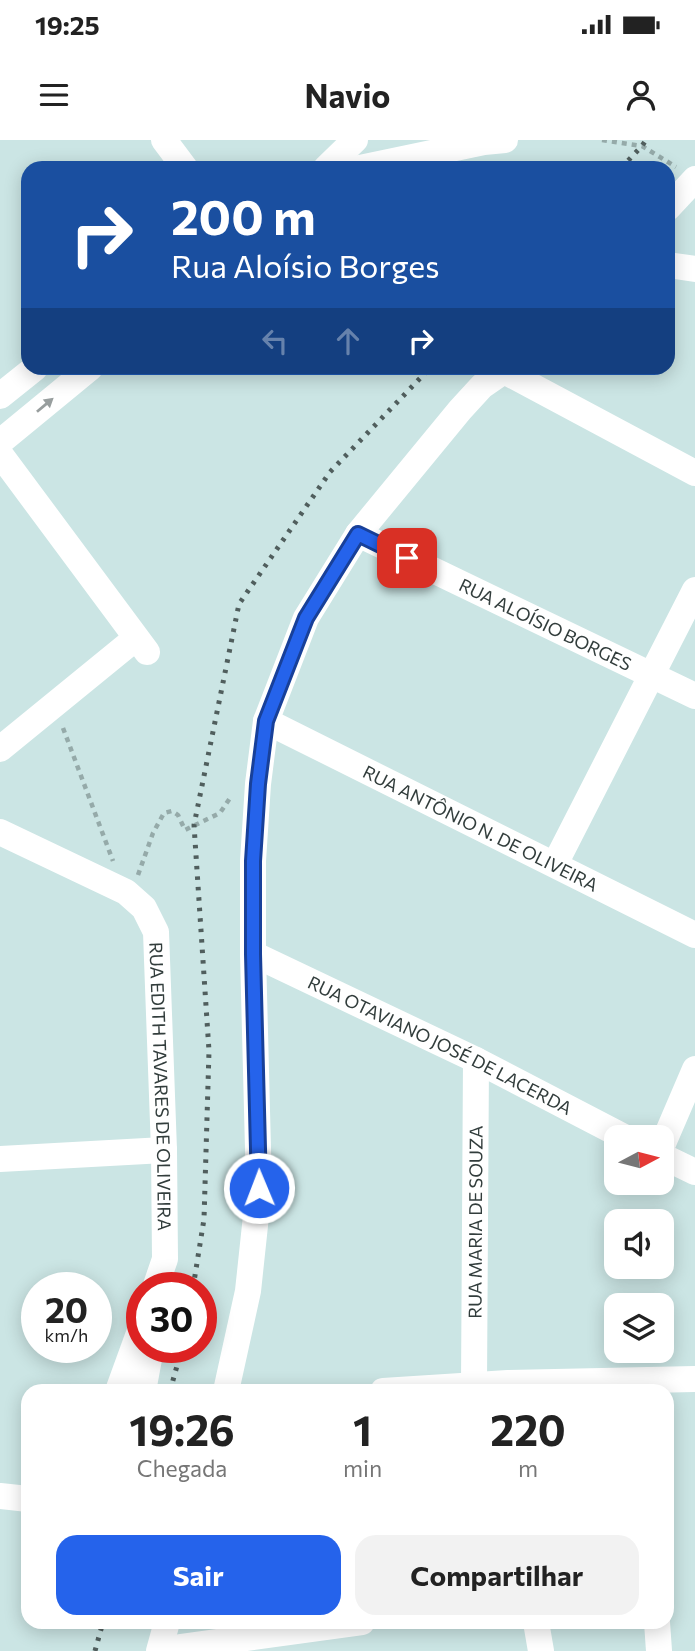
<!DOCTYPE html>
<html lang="pt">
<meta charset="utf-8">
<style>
body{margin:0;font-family:Commissioner,sans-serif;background:#f2f2f2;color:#222;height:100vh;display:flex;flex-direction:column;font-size:26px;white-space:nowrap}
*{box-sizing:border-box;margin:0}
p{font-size:23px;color:#767676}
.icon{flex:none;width:38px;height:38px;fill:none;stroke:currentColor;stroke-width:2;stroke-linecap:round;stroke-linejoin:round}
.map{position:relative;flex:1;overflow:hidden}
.details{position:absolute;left:21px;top:1244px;width:653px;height:245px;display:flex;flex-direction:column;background:#fff;border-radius:21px;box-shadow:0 4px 18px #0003}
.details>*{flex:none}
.hud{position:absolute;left:21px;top:21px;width:654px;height:214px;border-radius:21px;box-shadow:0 4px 18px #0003;background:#1a4fa0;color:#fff;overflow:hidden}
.needle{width:46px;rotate:83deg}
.tools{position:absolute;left:604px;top:985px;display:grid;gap:14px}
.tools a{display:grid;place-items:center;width:70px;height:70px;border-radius:14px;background:#fff;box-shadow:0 4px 18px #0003;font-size:35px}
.speed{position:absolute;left:21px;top:1132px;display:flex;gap:14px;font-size:35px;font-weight:700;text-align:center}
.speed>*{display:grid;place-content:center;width:91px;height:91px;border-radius:50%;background:#fff;box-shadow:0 4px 18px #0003;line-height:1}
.speed small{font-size:18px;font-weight:400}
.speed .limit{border:10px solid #d22;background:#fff;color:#111}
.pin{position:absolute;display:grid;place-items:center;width:60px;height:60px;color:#fff;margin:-30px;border-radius:14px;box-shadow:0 4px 10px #0006}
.me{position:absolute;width:77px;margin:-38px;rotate:359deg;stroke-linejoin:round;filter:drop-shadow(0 0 5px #0008)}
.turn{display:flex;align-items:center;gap:24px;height:147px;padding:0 35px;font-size:32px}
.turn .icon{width:91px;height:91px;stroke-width:2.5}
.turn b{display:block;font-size:49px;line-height:60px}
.lanes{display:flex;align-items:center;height:66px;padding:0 35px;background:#0003;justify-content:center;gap:35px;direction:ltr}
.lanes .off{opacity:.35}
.eta{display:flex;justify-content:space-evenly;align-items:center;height:119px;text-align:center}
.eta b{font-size:42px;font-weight:700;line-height:49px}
.cta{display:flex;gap:14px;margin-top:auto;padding:14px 35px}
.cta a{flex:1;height:80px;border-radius:21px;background:#2563eb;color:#fff;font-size:28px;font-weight:700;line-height:80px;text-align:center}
.cta a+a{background:#f2f2f2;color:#222}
.status{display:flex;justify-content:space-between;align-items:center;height:49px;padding:0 35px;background:#fff;direction:ltr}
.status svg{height:19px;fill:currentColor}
header{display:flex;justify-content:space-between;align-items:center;height:91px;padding:0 35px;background:#fff;font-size:32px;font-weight:700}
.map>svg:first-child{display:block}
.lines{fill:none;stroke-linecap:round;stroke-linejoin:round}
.path{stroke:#95aaa9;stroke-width:4.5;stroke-dasharray:5 5;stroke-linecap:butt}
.minor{stroke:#fff;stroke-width:26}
.rail{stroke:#505e5d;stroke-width:5;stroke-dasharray:3.5 7;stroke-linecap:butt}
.oneway{fill:#989e9e}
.route-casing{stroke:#184099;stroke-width:18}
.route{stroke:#2563eb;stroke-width:12}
.labels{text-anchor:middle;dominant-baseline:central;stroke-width:7;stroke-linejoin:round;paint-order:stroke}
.street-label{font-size:18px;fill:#323d3c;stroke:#d8f2f1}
</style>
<div class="status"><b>19:25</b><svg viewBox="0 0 49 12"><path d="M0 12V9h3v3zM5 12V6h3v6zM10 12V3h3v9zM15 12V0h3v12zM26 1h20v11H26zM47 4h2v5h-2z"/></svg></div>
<header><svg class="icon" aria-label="menu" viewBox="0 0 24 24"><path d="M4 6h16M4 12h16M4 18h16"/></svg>Navio<svg class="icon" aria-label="person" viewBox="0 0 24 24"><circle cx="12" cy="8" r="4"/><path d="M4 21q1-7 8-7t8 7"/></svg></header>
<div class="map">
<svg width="695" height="1511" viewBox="0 0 695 1511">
<rect width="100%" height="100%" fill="#cbe5e4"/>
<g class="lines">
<path class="path" d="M 602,0 L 642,6 L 676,27
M 63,588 L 113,721
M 138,735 L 153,693 L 164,673 L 172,671 L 178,675 L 185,690 L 220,673 L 232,655"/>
<g class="minor">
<path d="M 164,0 L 185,28"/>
<path d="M 326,28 L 355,0"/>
<path d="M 360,28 L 484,2 L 505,0"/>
<path d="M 668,68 L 695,39"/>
<path d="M 668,125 L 695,129"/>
<path d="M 504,231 L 695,333"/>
<path d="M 0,256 L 35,228"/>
<path d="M 0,302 L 90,228"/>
<path d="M 0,314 L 147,512"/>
<path id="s1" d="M 358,394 L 695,556"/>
<path id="s2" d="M 266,581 L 695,795"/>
<path d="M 0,609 L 136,498"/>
<path id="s3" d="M 0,692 L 126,752 L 144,768 L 156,792 L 164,1010 L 165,1119 L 155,1148"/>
<path d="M 555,724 L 695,450"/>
<path id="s4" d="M 253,814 L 476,920 L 626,998"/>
<path d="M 662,1006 L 695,929"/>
<path d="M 662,1016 L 695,1032"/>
<path d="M 0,1019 L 164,1010"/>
<path id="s5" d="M 474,1245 L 476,920"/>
<path d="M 118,1251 L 142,1185"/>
<path d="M 143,1251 L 151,1208"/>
<path d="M 226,1251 L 248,1151 L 259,1048 L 253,814 L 253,721 L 258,644 L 266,581 L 306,478 L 358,394 L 460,270 L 482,246 L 508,228"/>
<path d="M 383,1251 L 508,1243 L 695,1239"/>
<path d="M 0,1356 L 28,1359"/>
<path d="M 536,1482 L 541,1511"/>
<path d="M 657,1482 L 659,1511"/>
<path d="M 160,1510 L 362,1482"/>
<path d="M 159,1511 L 167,1482"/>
</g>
<path class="rail" d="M 621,28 L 642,6 L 646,0
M 193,1148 L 204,1079 L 209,911 L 194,685 L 239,464 L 330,332 L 430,228
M 170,1251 L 182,1208
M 95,1511 L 103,1482"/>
</g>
<defs><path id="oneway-solid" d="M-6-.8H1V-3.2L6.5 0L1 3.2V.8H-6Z" transform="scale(1.75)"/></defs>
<use class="oneway" href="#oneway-solid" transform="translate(45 265) rotate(-40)"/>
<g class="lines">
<defs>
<path id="route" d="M 259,1048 L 253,814 L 253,721 L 258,644 L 266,581 L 306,478 L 358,394 L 407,418"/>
</defs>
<use href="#route" class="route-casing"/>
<use href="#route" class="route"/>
</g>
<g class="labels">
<g class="street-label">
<text stroke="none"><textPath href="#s1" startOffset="208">RUA ALOÍSIO BORGES</textPath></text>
<text stroke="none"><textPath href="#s2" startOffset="240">RUA ANTÔNIO N. DE OLIVEIRA</textPath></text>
<text stroke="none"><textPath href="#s4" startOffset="208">RUA OTAVIANO JOSÉ DE LACERDA</textPath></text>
<text stroke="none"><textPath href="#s3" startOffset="345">RUA EDITH TAVARES DE OLIVEIRA</textPath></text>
<text stroke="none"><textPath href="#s5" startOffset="163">RUA MARIA DE SOUZA</textPath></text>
</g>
</g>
</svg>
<div class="tools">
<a><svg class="needle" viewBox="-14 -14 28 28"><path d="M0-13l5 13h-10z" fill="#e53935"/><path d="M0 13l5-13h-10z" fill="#767676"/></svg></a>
<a><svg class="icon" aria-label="sound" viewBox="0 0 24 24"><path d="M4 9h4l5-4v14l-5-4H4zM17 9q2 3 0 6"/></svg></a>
<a><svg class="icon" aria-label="layers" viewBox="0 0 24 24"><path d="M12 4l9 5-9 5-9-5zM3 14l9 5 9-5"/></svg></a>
</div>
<div class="speed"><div>20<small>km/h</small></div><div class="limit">30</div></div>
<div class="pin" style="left:407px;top:418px;background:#d93025"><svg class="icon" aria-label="arrive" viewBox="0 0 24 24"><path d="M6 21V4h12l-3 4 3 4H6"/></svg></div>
<svg class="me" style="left:259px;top:1048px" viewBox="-20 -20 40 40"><circle r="17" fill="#2563eb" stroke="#fff" stroke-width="3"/><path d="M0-11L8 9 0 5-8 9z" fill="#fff"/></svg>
<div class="hud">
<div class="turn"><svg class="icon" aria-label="right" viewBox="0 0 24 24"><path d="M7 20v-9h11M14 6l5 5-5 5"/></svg><div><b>200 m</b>Rua Aloísio Borges</div></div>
<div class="lanes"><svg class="icon off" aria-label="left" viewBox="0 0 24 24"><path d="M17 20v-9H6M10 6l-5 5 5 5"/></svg><svg class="icon off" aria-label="ahead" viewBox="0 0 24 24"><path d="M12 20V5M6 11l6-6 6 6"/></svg><svg class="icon" aria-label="right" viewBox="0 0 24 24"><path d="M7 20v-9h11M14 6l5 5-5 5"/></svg></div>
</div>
<section class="details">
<div class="eta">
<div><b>19:26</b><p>Chegada</p></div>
<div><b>1</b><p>min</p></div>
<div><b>220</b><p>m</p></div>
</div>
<div class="cta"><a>Sair</a><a>Compartilhar</a></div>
</section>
</div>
